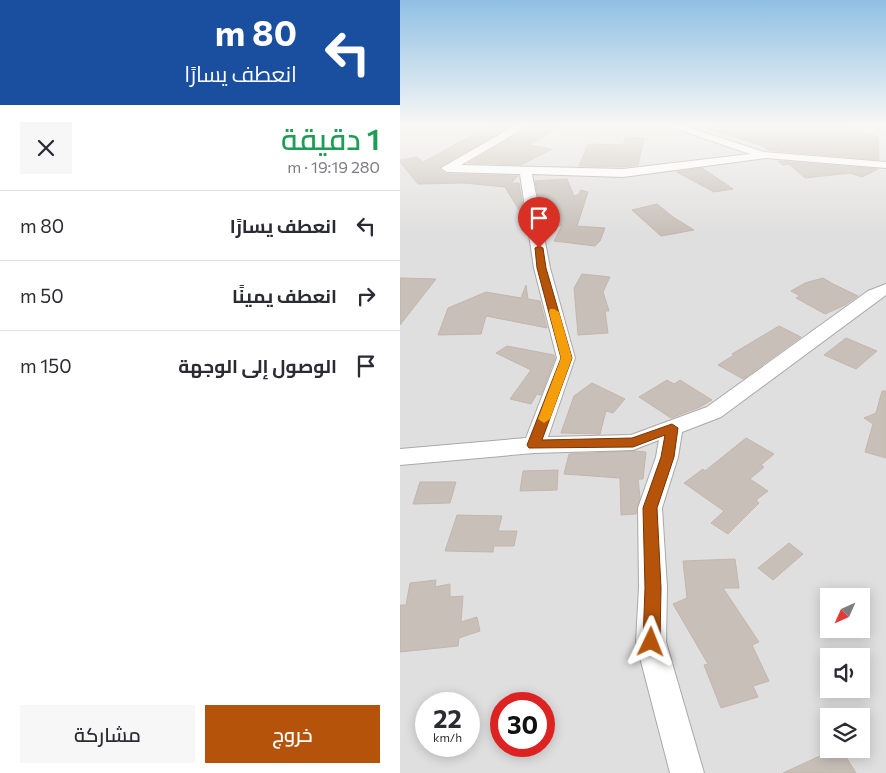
<!DOCTYPE html>
<html lang="ar">
<meta charset="utf-8">
<style>
body{margin:0;font-family:Commissioner,Cairo,sans-serif;background:#f7f7f7;color:#2b2b33;direction:rtl;height:100vh;display:flex;flex-direction:column;font-size:19px;white-space:nowrap}
*{box-sizing:border-box;margin:0}
p{font-size:16px;color:#7c7c81}
.icon{flex:none;width:28px;height:28px;fill:none;stroke:currentColor;stroke-width:2;stroke-linecap:round;stroke-linejoin:round}
.map{position:relative;flex:1;overflow:hidden;direction:ltr}
.details{display:flex;flex-direction:column;background:#fff;width:400px}
.details>*{flex:none}
.hud{background:#1a4fa0;color:#fff;overflow:hidden}
.needle{width:32px;rotate:225deg}
.fabs{position:absolute;left:420px;top:588px;display:grid;gap:10px}
.fabs a{display:grid;place-items:center;width:50px;height:50px;border-radius:0px;background:#fff;box-shadow:0 2px 12px #0003;font-size:25px}
.speed{position:absolute;left:15px;top:692px;display:flex;gap:10px;font-size:25px;font-weight:700;text-align:center}
.speed>*{display:grid;place-content:center;width:65px;height:65px;border-radius:50%;background:#fff;box-shadow:0 2px 12px #0003;line-height:1}
.speed small{font-size:12px;font-weight:400}
.speed .limit{border:8px solid #d22;background:#fff;color:#111}
.pin{position:absolute;display:grid;place-items:center;width:42px;height:42px;color:#fff;margin:-51px -21px;border-radius:50% 50% 50% 0;rotate:-45deg;box-shadow:0 0 5px #0007}
.pin .icon{rotate:45deg}
.me{position:absolute;width:55px;margin:-28px;rotate:2deg;stroke-linejoin:round;filter:drop-shadow(0 0 4px #0008)}
.turn{display:flex;align-items:center;gap:18px;height:105px;padding:0 20px;font-size:22px}
.turn .icon{width:65px;height:65px;stroke-width:2.5}
.turn b{display:block;font-size:35px;line-height:42px}
.round{display:grid;place-items:center;flex:none;width:52px;height:52px;border-radius:0px;background:#f7f7f7}
.overview{display:flex;align-items:center;justify-content:space-between;height:85px;padding:0 20px}
h1{font-size:30px;font-weight:600;line-height:38px;color:#1e9e55}
.button{display:flex;gap:10px;margin-top:auto;padding:10px 20px}
.button a{flex:1;height:58px;border-radius:0px;background:#b45309;color:#fff;font-size:20px;font-weight:600;line-height:58px;text-align:center}
.button a+a{background:#f7f7f7;color:#2b2b33}
ul{padding:0;list-style:none}
li{display:flex;align-items:center;gap:15px;height:70px;padding:0 20px;border-top:1px solid #e1e1e2}
li div{flex:1}
li b{display:block;font-size:19px}
li em{font-style:normal}
main{display:flex;flex:1;min-height:0}
.map>svg:first-child{display:block}
.residential{fill:#e0dfdf;fill-rule:evenodd}
.building{fill:#c7bfb8;stroke:#c4b6ab}
.lines{fill:none;stroke-linecap:round;stroke-linejoin:round}
.minor-casing{stroke:#a9a9a9;stroke-width:2}
.minor{fill:#fff;fill-rule:evenodd}
.route{fill:#b45309;stroke:#753606}
.slow{fill:#f59e0b}
</style>
<main>
<div class="map">
<svg width="486" height="773" viewBox="0 0 486 773">
<rect width="100%" height="100%" fill="#f2efe9"/>
<path class="residential" d="M 0,125 L 486,125 L 486,773 L 0,773 ZM 429,596 L 461,596 L 461,629 L 429,629 ZM 429,656 L 461,656 L 461,689 L 429,689 ZM 26,704 L 69,704 L 69,746 L 26,746 ZM 101,704 L 144,704 L 144,746 L 101,746 ZM 429,716 L 461,716 L 461,749 L 429,749 Z"/>
<path class="building" d="M 91,125 L 112,125 L 39,169 L 47,174 L 118,176 L 111,183 L 119,183 L 125,220 L 105,187 L 64,183 L 18,184 L 0,162 L 0,160 L 17,157 L 23,162 Z
M 131,125 L 165,125 L 128,145 L 152,149 L 121,165 L 68,163 Z
M 310,125 L 441,125 L 478,137 L 479,160 L 367,150 L 361,145 L 309,129 Z
M 226,137 L 244,138 L 238,165 L 223,167 L 179,166 L 188,144 L 223,145 Z
M 378,161 L 478,169 L 462,177 L 450,173 L 405,178 L 389,164 L 383,165 Z
M 302,168 L 333,189 L 314,192 L 277,172 Z
M 167,179 L 174,196 L 178,195 L 181,190 L 188,192 L 177,226 L 205,228 L 200,241 L 195,246 L 154,241 L 162,226 L 150,226 L 153,217 L 142,218 L 135,181 Z
M 257,204 L 273,217 L 294,230 L 261,236 L 232,210 Z
M 182,274 L 210,277 L 203,292 L 209,311 L 205,311 L 208,333 L 178,335 L 174,288 Z
M 0,278 L 36,279 L 0,325 Z
M 423,278 L 433,284 L 458,296 L 445,305 L 425,314 L 396,298 L 400,296 L 391,291 L 405,283 Z
M 126,285 L 128,299 L 140,301 L 147,328 L 86,316 L 81,334 L 38,335 L 48,308 L 86,292 L 121,298 Z
M 379,326 L 401,337 L 343,379 L 318,365 L 334,355 L 332,354 Z
M 446,338 L 477,351 L 456,369 L 424,355 Z
M 107,346 L 154,355 L 155,358 L 141,395 L 137,394 L 131,404 L 110,399 L 131,370 L 96,353 Z
M 267,380 L 274,384 L 280,380 L 312,400 L 300,407 L 271,418 L 239,397 Z
M 192,383 L 225,399 L 213,413 L 206,411 L 200,434 L 161,433 L 174,396 Z
M 482,391 L 486,391 L 486,458 L 465,452 L 473,424 L 464,418 L 476,413 Z
M 346,438 L 374,454 L 361,465 L 364,467 L 350,479 L 368,491 L 356,500 L 359,503 L 328,534 L 311,523 L 324,511 L 284,483 L 303,469 L 305,471 Z
M 235,451 L 246,452 L 243,479 L 238,479 L 240,497 L 236,514 L 221,515 L 220,478 L 164,474 L 169,454 Z
M 158,470 L 157,490 L 120,491 L 123,471 Z
M 20,482 L 56,482 L 50,503 L 13,504 Z
M 57,515 L 102,516 L 98,531 L 117,531 L 114,546 L 94,546 L 93,552 L 45,551 Z
M 389,543 L 403,554 L 373,580 L 358,568 Z
M 335,559 L 339,588 L 323,588 L 359,642 L 352,645 L 369,681 L 353,686 L 358,697 L 321,708 L 304,665 L 308,664 L 273,604 L 287,598 L 283,561 Z
M 36,580 L 35,587 L 50,584 L 50,597 L 63,596 L 61,622 L 77,617 L 80,631 L 59,638 L 58,646 L 0,652 L 0,605 L 6,605 L 10,583 Z
M 435,749 L 441,749 L 456,773 L 383,773 Z"/>
<g class="lines">
<defs>
<path id="minor" d="M 116,125 L 129,125 L 61,165 L 223,169 L 350,154 L 265,125 L 281,125 L 364,152 L 486,162 L 486,168 L 366,158 L 223,177 L 132,174 L 150,268 L 175,358 L 148,437 L 231,435 L 307,407 L 468,291 L 486,284 L 486,295 L 321,417 L 282,432 L 278,457 L 262,508 L 267,587 L 266,642 L 304,773 L 270,773 L 236,642 L 239,587 L 238,508 L 256,457 L 259,440 L 233,450 L 134,453 L 0,465 L 0,449 L 126,438 L 157,358 L 134,268 L 120,174 L 47,172 L 41,168 Z"/>
</defs>
<use href="#minor" class="minor-casing"/>
<use href="#minor" class="minor"/>
</g>
<linearGradient id="sky" x2="0" y2="1"><stop stop-color="#8fc0e4"/><stop offset="0.54" stop-color="#f9f8f5"/><stop offset="1" stop-color="#f9f8f5" stop-opacity="0"/></linearGradient>
<rect width="486" height="233" fill="url(#sky)"/>
<path class="route" d="M 139,246 L 143,248 L 146,268 L 172,358 L 142,440 L 232,438 L 272,424 L 278,428 L 274,457 L 257,508 L 261,588 L 260,642 L 257,648 L 251,650 L 245,648 L 243,642 L 245,588 L 243,508 L 261,457 L 265,435 L 233,447 L 129,448 L 127,445 L 161,358 L 137,268 L 135,248 Z"/>
<path class="slow" d="M 150,309 L 154,309 L 159,312 L 172,358 L 150,419 L 144,423 L 138,419 L 161,358 L 149,312 Z"/>
</svg>
<div class="fabs">
<a><svg class="needle" viewBox="-14 -14 28 28"><path d="M0-13l5 13h-10z" fill="#e53935"/><path d="M0 13l5-13h-10z" fill="#7c7c81"/></svg></a>
<a><svg class="icon" aria-label="sound" viewBox="0 0 24 24"><path d="M4 9h4l5-4v14l-5-4H4zM17 9q2 3 0 6"/></svg></a>
<a><svg class="icon" aria-label="layers" viewBox="0 0 24 24"><path d="M12 4l9 5-9 5-9-5zM3 14l9 5 9-5"/></svg></a>
</div>
<div class="speed"><div>22<small>km/h</small></div><div class="limit">30</div></div>
<div class="pin" style="left:139px;top:248px;background:#d93025"><svg class="icon" aria-label="arrive" viewBox="0 0 24 24"><path d="M6 21V4h12l-3 4 3 4H6"/></svg></div>
<svg class="me" style="left:251px;top:642px" viewBox="-20 -20 40 40"><path d="M0-17L14 15 0 8-14 15z" fill="#b45309" stroke="#fff" stroke-width="4"/></svg>
</div>
<section class="details">
<div class="hud">
<div class="turn"><svg class="icon" aria-label="left" viewBox="0 0 24 24"><path d="M17 20v-9H6M10 6l-5 5 5 5"/></svg><div><b>80 m</b>انعطف يسارًا</div></div>
</div>
<div class="overview"><div><h1>1 دقيقة</h1><p>280 m · 19:19</p></div><a class="round"><svg class="icon" aria-label="close" viewBox="0 0 24 24"><path d="M6 6l12 12M18 6L6 18"/></svg></a></div>
<ul>
<li><svg class="icon" aria-label="left" viewBox="0 0 24 24"><path d="M17 20v-9H6M10 6l-5 5 5 5"/></svg><div><b>انعطف يسارًا</b></div><em>80 m</em></li>
<li><svg class="icon" aria-label="right" viewBox="0 0 24 24"><path d="M7 20v-9h11M14 6l5 5-5 5"/></svg><div><b>انعطف يمينًا</b></div><em>50 m</em></li>
<li><svg class="icon" aria-label="arrive" viewBox="0 0 24 24"><path d="M6 21V4h12l-3 4 3 4H6"/></svg><div><b>الوصول إلى الوجهة</b></div><em>150 m</em></li>
</ul>
<div class="button"><a>خروج</a><a>مشاركة</a></div>
</section>
</main>
